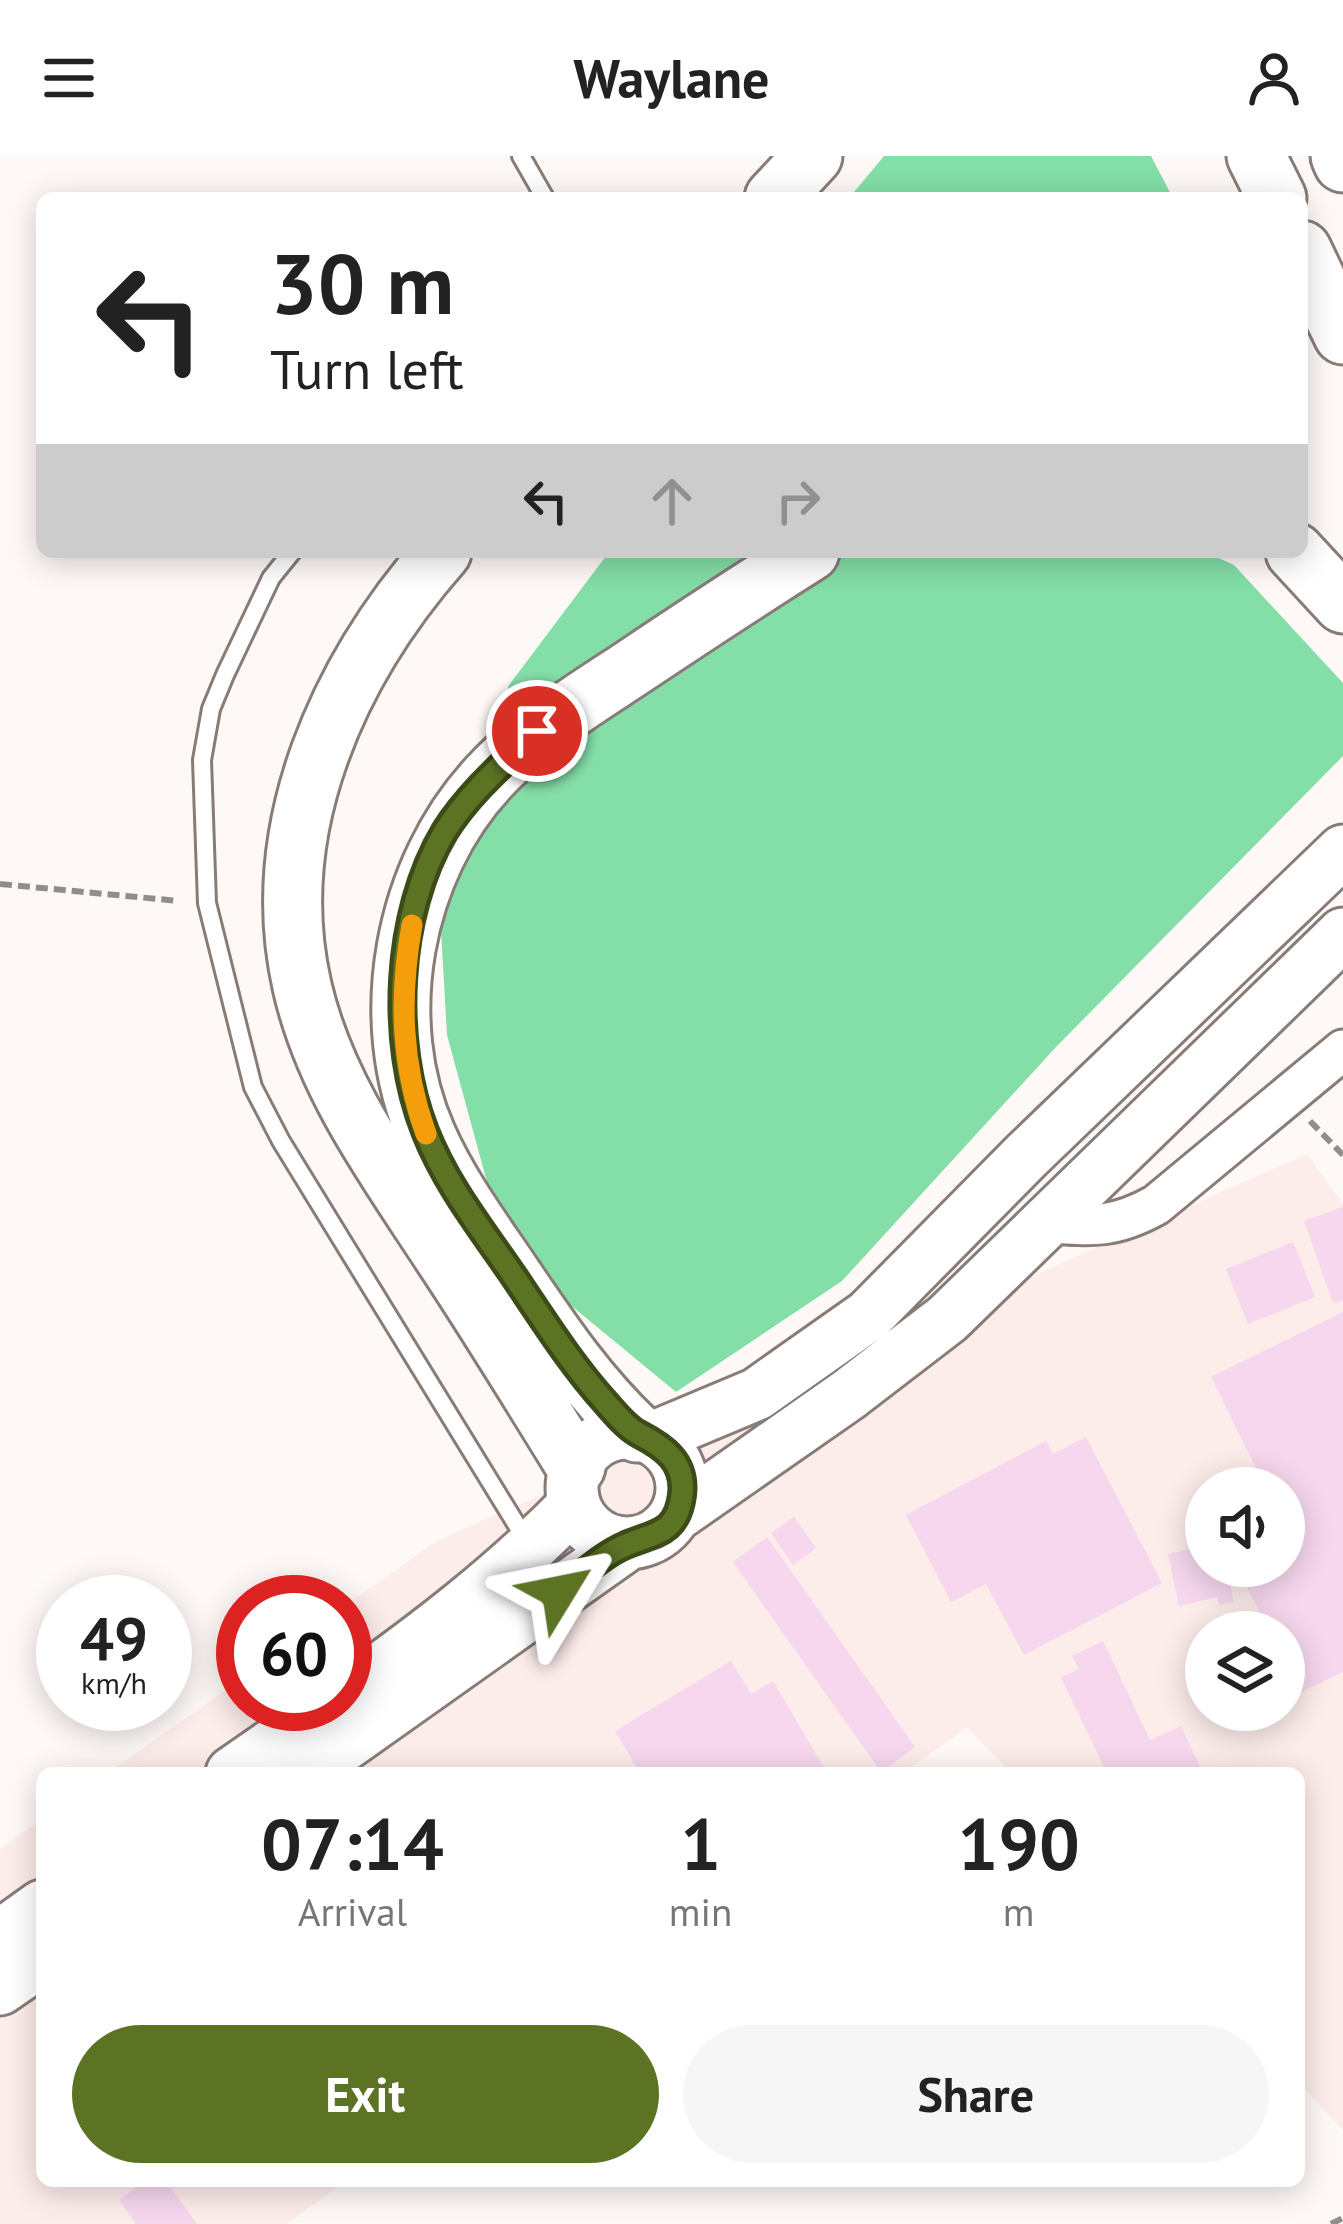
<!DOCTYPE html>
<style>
body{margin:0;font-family:"PT Sans",sans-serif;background:#f6f6f6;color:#222;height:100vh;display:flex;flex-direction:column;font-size:45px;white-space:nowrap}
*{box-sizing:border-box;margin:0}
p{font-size:39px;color:#767676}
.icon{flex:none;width:66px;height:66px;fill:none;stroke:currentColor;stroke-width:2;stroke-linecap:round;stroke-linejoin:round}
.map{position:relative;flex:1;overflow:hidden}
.side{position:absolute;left:36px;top:1611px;width:1269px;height:420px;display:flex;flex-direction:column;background:#fff;border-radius:18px;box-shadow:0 6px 30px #0003}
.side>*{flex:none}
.top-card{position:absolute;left:36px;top:36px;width:1272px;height:366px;border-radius:18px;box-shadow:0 6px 30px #0003;background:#fff;color:#222;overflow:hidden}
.buttons{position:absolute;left:1185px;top:1311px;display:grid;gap:24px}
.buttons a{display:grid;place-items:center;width:120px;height:120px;border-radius:50%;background:#fff;box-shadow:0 6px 30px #0003;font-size:60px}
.speed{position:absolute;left:36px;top:1419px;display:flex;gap:24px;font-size:60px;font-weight:700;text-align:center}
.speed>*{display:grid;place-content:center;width:156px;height:156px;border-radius:50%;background:#fff;box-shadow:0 6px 30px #0003;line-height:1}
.speed small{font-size:30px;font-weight:400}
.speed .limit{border:18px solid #d22;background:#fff;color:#111}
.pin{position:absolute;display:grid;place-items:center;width:102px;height:102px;color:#fff;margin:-51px;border:6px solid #fff;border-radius:50%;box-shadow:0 3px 12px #0007}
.me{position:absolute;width:132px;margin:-66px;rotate:55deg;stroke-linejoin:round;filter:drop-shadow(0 0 9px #0008)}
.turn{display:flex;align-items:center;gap:42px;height:252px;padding:0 36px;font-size:54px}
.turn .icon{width:156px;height:156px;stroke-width:2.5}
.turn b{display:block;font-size:84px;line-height:102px}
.lanes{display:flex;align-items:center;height:114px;padding:0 36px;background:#0003;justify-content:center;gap:60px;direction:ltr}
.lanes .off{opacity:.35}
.eta{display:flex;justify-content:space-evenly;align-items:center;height:204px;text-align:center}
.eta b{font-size:72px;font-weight:700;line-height:84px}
.primary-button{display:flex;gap:24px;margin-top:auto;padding:24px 36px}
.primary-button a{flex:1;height:138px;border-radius:72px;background:#5c7324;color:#fff;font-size:48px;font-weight:700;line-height:138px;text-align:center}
.primary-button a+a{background:#f6f6f6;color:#222}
header{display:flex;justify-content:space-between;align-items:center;height:156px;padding:0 36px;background:#fff;font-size:54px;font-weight:700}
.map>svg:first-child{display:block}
.industrial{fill:#fcecea;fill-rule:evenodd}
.forest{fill:#84dea7}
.building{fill:#f6d7ee}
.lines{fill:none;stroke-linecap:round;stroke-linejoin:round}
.service-casing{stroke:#887c77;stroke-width:22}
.tertiary-casing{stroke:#887c77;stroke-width:45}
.primary-casing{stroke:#887c77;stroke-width:57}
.motorway-casing{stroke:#887c77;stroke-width:63}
.path{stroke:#928d8a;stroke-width:6;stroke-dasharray:12 6;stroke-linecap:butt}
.service{stroke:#fff;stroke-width:16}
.tertiary{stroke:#fff;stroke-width:39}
.primary{stroke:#fff;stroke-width:51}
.motorway{stroke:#fff;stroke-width:57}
.route-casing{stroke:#3c4b17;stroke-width:30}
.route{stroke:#5c7324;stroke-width:21}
.slow{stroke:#f59e0b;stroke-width:21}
</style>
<header><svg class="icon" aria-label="menu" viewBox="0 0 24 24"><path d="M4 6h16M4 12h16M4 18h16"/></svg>Waylane<svg class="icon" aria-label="person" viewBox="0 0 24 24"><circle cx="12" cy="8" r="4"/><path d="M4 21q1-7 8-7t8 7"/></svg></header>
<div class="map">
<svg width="1343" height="2068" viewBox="0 0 1343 2068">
<rect width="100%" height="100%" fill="#fef9f6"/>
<path class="industrial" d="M 1307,998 L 1343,1048 L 1343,1974 L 1299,1927 L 1299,1617 L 1011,1617 L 967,1571 L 903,1617 L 108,1617 L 243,1522 L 243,1548 L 345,1548 L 345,1450 L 437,1385 ZM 1206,1332 L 1284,1332 L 1284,1410 L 1206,1410 ZM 1206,1476 L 1284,1476 L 1284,1554 L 1206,1554 Z
M 42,1663 L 42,2025 L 345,2025 L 287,2068 L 0,2068 L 0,1693 Z"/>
<path class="forest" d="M 884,0 L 1151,0 L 1173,42 L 849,42 Z
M 609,396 L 1206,396 L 1234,409 L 1343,527 L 1343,600 L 1056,891 L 842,1125 L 676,1236 L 506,1096 L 447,879 L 438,723 L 509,529 Z"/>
<path class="building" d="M 1343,1051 L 1343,1144 L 1333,1147 L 1304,1065 Z
M 1293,1086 L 1315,1141 L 1248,1168 L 1226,1113 Z
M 1343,1156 L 1343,1516 L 1299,1537 L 1284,1506 L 1284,1476 L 1269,1476 L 1237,1410 L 1284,1410 L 1284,1332 L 1266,1332 L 1211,1221 Z
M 1086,1281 L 1162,1427 L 1024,1499 L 986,1428 L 951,1446 L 906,1359 L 1046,1285 L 1053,1298 Z
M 794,1361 L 816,1392 L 793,1409 L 771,1377 Z
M 767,1381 L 915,1591 L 881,1616 L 733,1406 Z
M 1206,1390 L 1206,1410 L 1226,1410 L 1234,1446 L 1219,1449 L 1217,1441 L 1179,1450 L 1168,1398 Z
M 1103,1485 L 1150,1584 L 1181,1570 L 1203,1617 L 1107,1617 L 1061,1521 L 1079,1513 L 1072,1500 Z
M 731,1505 L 751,1538 L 773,1525 L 827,1617 L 640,1617 L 615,1575 Z
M 145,2025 L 166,2025 L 197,2068 L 136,2068 L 119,2044 Z"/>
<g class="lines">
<defs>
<path id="service" d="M 521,0 L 545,42
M 292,396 L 271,422 L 225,519 L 211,553 L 202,604 L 207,747 L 253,931 L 281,985 L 526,1384"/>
<path id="tertiary" d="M 1043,1066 C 1091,1070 1113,1073 1156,1049 L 1343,894"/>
<path id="primary" d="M572 1332a55 55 0 1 1 110 0a55 55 0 1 1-110 0Z
M 652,1282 L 757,1238 L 869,1159 L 1026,1000 L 1343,695
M 676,1359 L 848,1239 L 947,1163 L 1343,778
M 345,1538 C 427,1480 504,1421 574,1349
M 232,1617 L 331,1548
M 305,1617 L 628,1388
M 0,1780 L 42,1750
M 0,1833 L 42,1804"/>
<path id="motorway" d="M 1256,0 L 1277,42
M 1340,0 L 1343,7
M 774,42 L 813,0
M 1302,94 L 1343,179
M 442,396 C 339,513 266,671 302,830 C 325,932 389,1017 445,1103 C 490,1171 533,1241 576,1311
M 1295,396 L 1343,448
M 637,1277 C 587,1230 551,1176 513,1120 C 482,1074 449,1030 427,980 C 375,864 403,713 489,621 C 529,578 577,548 626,516 C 687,475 748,435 810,396"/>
</defs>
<use href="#service" class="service-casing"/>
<use href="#tertiary" class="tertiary-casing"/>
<use href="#primary" class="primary-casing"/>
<use href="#motorway" class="motorway-casing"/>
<path class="path" d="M 0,728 L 179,745
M 1310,965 L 1343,999
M 1331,2068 L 1343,2062"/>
<use href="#service" class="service"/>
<use href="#tertiary" class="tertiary"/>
<use href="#primary" class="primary"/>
<use href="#motorway" class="motorway"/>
</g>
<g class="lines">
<defs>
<path id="route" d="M 537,575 C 505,606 469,637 445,675 C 395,758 390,887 425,975 C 446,1029 483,1075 515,1122 C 544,1165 571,1208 606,1247 C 615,1257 627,1272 639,1278 C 664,1291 686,1306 682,1339 C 677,1379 653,1377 626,1389 C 602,1399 580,1421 559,1436"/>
</defs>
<use href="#route" class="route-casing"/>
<use href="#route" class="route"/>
<path class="slow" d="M 412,769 C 399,841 401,908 426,978"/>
</g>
</svg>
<div class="buttons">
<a><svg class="icon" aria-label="sound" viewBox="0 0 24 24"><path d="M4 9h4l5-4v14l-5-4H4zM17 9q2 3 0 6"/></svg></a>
<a><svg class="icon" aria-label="layers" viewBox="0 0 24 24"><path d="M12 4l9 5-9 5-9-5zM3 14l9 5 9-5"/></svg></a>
</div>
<div class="speed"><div>49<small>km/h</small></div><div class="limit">60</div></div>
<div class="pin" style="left:537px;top:575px;background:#d93025"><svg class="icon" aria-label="arrive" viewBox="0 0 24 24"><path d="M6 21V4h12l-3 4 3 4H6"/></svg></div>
<svg class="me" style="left:559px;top:1436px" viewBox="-20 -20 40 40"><path d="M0-17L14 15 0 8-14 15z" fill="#5c7324" stroke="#fff" stroke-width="4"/></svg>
<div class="top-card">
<div class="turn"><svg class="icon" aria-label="left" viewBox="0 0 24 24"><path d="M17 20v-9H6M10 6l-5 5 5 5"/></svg><div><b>30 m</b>Turn left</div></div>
<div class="lanes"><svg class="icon" aria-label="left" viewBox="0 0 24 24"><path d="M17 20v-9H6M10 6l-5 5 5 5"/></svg><svg class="icon off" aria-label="ahead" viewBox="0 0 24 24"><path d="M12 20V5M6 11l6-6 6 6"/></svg><svg class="icon off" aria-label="right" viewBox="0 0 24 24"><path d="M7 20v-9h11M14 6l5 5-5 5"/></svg></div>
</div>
<section class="side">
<div class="eta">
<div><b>07:14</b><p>Arrival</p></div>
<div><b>1</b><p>min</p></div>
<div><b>190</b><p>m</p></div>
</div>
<div class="primary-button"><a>Exit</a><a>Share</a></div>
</section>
</div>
